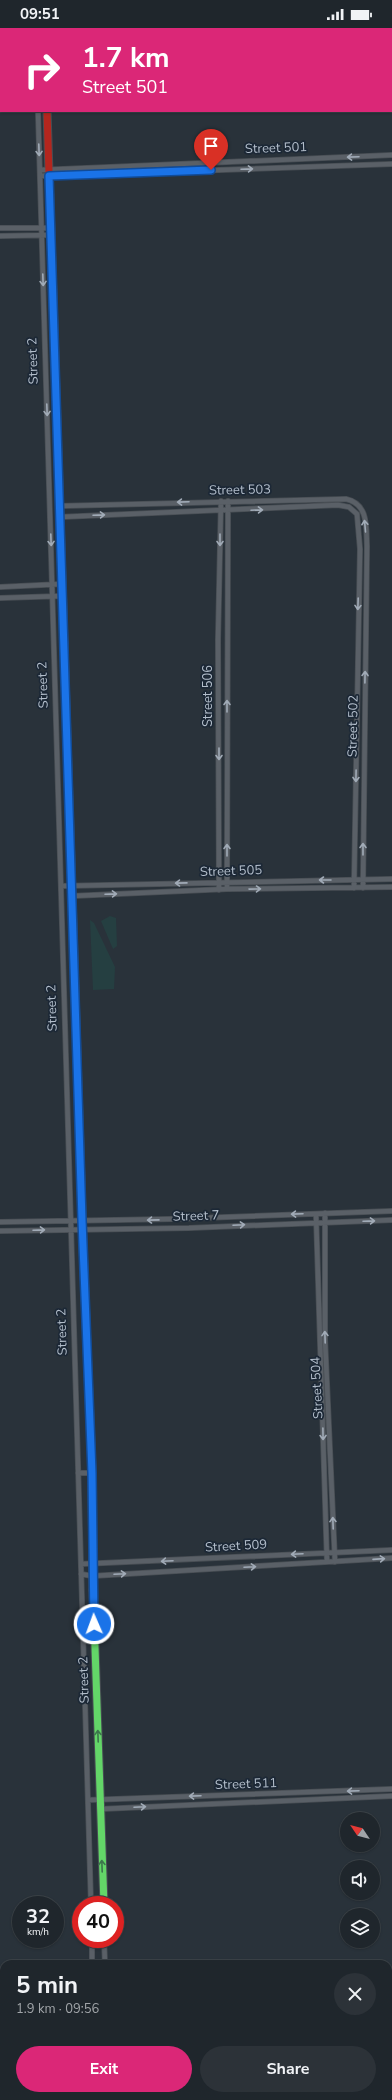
<!DOCTYPE html>
<meta charset="utf-8">
<style>
body{margin:0;font-family:"Nunito Sans",sans-serif;background:#2c3238;color:#f1f3f6;height:100vh;display:flex;flex-direction:column;font-size:15px;white-space:nowrap}
*{box-sizing:border-box;margin:0}
p{font-size:13px;color:#a1a5a9}
.icon{flex:none;width:22px;height:22px;fill:none;stroke:currentColor;stroke-width:2;stroke-linecap:round;stroke-linejoin:round}
.map{position:relative;flex:1;overflow:hidden}
.drawer{position:absolute;left:0px;top:1932px;width:392px;height:140px;display:flex;flex-direction:column;background:#1f262c;border-radius:12px 12px 0 0;box-shadow:0 1px 3px #0004,0 0 0 1px #3c4348}
.drawer>*{flex:none}
.hud{position:absolute;left:0px;top:0px;width:392px;height:84px;box-shadow:0 1px 3px #0004,0 0 0 1px #3c4348;background:#db2777;color:#fff;overflow:hidden}
.needle{width:26px;rotate:305deg}
.tools{position:absolute;left:340px;top:1784px;display:grid;gap:8px}
.tools a{display:grid;place-items:center;width:40px;height:40px;border-radius:50%;background:#1f262c;box-shadow:0 1px 3px #0004,0 0 0 1px #3c4348;font-size:20px}
.speed{position:absolute;left:12px;top:1868px;display:flex;gap:8px;font-size:20px;font-weight:700;text-align:center}
.speed>*{display:grid;place-content:center;width:52px;height:52px;border-radius:50%;background:#1f262c;box-shadow:0 1px 3px #0004,0 0 0 1px #3c4348;line-height:1}
.speed small{font-size:10px;font-weight:400}
.speed .limit{border:6px solid #d22;background:#fff;color:#111}
.pin{position:absolute;display:grid;place-items:center;width:34px;height:34px;color:#fff;margin:-41px -17px;border-radius:50% 50% 50% 0;rotate:-45deg;box-shadow:0 0 4px #0007}
.pin .icon{rotate:45deg}
.me{position:absolute;width:44px;margin:-22px;rotate:358deg;stroke-linejoin:round;filter:drop-shadow(0 0 3px #0008)}
.turn{display:flex;align-items:center;gap:14px;height:84px;padding:0 16px;font-size:18px}
.turn .icon{width:52px;height:52px;stroke-width:2.5}
.turn b{display:block;font-size:28px;line-height:34px}
.round{display:grid;place-items:center;flex:none;width:42px;height:42px;border-radius:21px;background:#2c3238}
.overview{display:flex;align-items:center;justify-content:space-between;height:68px;padding:0 16px}
h1{font-size:24px;font-weight:700;line-height:30px}
.primary-button{display:flex;gap:8px;margin-top:auto;padding:8px 16px}
.primary-button a{flex:1;height:46px;border-radius:24px;background:#db2777;color:#fff;font-size:16px;font-weight:700;line-height:46px;text-align:center}
.primary-button a+a{background:#2c3238;color:#f1f3f6}
.status{display:flex;justify-content:space-between;align-items:center;height:28px;padding:0 20px;background:#1f262c;direction:ltr}
.status svg{height:11px;fill:currentColor}
.map>svg:first-child{display:block}
.green{fill:#253f41}
.lines{fill:none;stroke-linecap:round;stroke-linejoin:round}
.street-casing{stroke:#484e54;stroke-width:6}
.fast-casing{stroke:#484e54;stroke-width:9}
.slow-casing{stroke:#484e54;stroke-width:9}
.jam-casing{stroke:#484e54;stroke-width:9}
.street{stroke:#5a6067;stroke-width:4.5}
.fast{stroke:#63d668;stroke-width:7}
.slow{stroke:#ff974d;stroke-width:7}
.jam{stroke:#b3261e;stroke-width:7}
.oneway{stroke:#a1abb7}
.oneway2{stroke:#3c764c}
.route-casing{stroke:#114b97;stroke-width:10}
.route{stroke:#1a73e8;stroke-width:7}
.labels{text-anchor:middle;dominant-baseline:central;stroke-width:3.5;stroke-linejoin:round;paint-order:stroke}
.street-label{font-size:13px;fill:#b3becb;stroke:#1c2836}
</style>
<div class="status"><b>09:51</b><svg viewBox="0 0 49 12"><path d="M0 12V9h3v3zM5 12V6h3v6zM10 12V3h3v9zM15 12V0h3v12zM26 1h20v11H26zM47 4h2v5h-2z"/></svg></div>
<div class="map">
<svg width="392" height="2072" viewBox="0 0 392 2072">
<rect width="100%" height="100%" fill="#29323a"/>
<path class="green" d="M 110,888 L 116,890 L 117,918 L 113,921 L 101,893 Z
M 90,892 L 94,895 L 115,939 L 114,961 L 93,962 Z"/>
<g class="lines">
<defs>
<path id="street" d="M 35,0 L 35,1
M 44,0 L 44,1
M 38,83 L 91,1877
M 40,142 L 392,127
M 40,148 L 392,136
M 0,200 L 51,200
M 0,208 L 52,207
M 59,478 L 346,471 C 369,476 366,500 367,518 L 363,860
M 60,489 L 338,477 L 349,479 L 357,486 L 360,521 L 354,860
M 0,559 L 62,556
M 0,570 L 62,568
M 61,858 L 392,851
M 227,861 L 228,473
M 219,862 L 218,612 L 221,473
M 72,868 L 227,861 L 392,859
M 325,1185 L 325,1311 L 335,1534
M 316,1186 L 327,1534
M 0,1194 L 172,1191 L 392,1183
M 0,1203 L 189,1200 L 392,1192
M 78,1445 L 92,1445
M 81,1536 L 392,1522
M 81,1546 L 92,1548 L 392,1530
M 88,1772 L 392,1761
M 101,1781 L 392,1768
M 92,1911 L 92,1936
M 104,1911 L 105,1936
M 388,1991 L 392,1989
M 388,1999 L 392,1998
M 96,2068 L 96,2072
M 110,2068 L 110,2072"/>
<path id="fast" d="M 52,238 L 64,615
M 72,867 L 83,1217
M 93,1562 L 104,1877"/>
<path id="slow" d="M 64,615 L 72,867
M 83,1217 L 92,1442 L 93,1562"/>
<path id="jam" d="M 47,83 L 52,238"/>
</defs>
<use href="#street" class="street-casing"/>
<use href="#fast" class="fast-casing"/>
<use href="#slow" class="slow-casing"/>
<use href="#jam" class="jam-casing"/>
<use href="#street" class="street"/>
<use href="#fast" class="fast"/>
<use href="#slow" class="slow"/>
<use href="#jam" class="jam"/>
</g>
<defs><path id="oneway-shaft" d="M-6 0H5M1.5-3L5.5 0L1.5 3" fill="none" stroke-width="1.6" stroke-linecap="round" stroke-linejoin="round"/></defs>
<g class="oneway">
<use href="#oneway-shaft" transform="translate(39 122) rotate(88)"/>
<use href="#oneway-shaft" transform="translate(353 129) rotate(178)"/>
<use href="#oneway-shaft" transform="translate(247 141) rotate(-2)"/>
<use href="#oneway-shaft" transform="translate(43 252) rotate(88)"/>
<use href="#oneway-shaft" transform="translate(47 382) rotate(88)"/>
<use href="#oneway-shaft" transform="translate(183 474) rotate(178)"/>
<use href="#oneway-shaft" transform="translate(257 482) rotate(-2)"/>
<use href="#oneway-shaft" transform="translate(99 487) rotate(-2)"/>
<use href="#oneway-shaft" transform="translate(365 498) rotate(-95)"/>
<use href="#oneway-shaft" transform="translate(51 512) rotate(88)"/>
<use href="#oneway-shaft" transform="translate(220 512) rotate(90)"/>
<use href="#oneway-shaft" transform="translate(358 576) rotate(92)"/>
<use href="#oneway-shaft" transform="translate(365 649) rotate(-89)"/>
<use href="#oneway-shaft" transform="translate(227 678) rotate(-90)"/>
<use href="#oneway-shaft" transform="translate(219 726) rotate(90)"/>
<use href="#oneway-shaft" transform="translate(356 748) rotate(91)"/>
<use href="#oneway-shaft" transform="translate(363 821) rotate(-90)"/>
<use href="#oneway-shaft" transform="translate(227 822) rotate(-90)"/>
<use href="#oneway-shaft" transform="translate(325 852) rotate(-180)"/>
<use href="#oneway-shaft" transform="translate(181 855) rotate(179)"/>
<use href="#oneway-shaft" transform="translate(255 861) rotate(-1)"/>
<use href="#oneway-shaft" transform="translate(111 866) rotate(-2)"/>
<use href="#oneway-shaft" transform="translate(297 1186) rotate(178)"/>
<use href="#oneway-shaft" transform="translate(153 1192) rotate(179)"/>
<use href="#oneway-shaft" transform="translate(369 1193) rotate(-2)"/>
<use href="#oneway-shaft" transform="translate(239 1197) rotate(-3)"/>
<use href="#oneway-shaft" transform="translate(39 1202) rotate(-2)"/>
<use href="#oneway-shaft" transform="translate(325 1309) rotate(-92)"/>
<use href="#oneway-shaft" transform="translate(323 1406) rotate(89)"/>
<use href="#oneway-shaft" transform="translate(333 1495) rotate(-92)"/>
<use href="#oneway-shaft" transform="translate(297 1526) rotate(177)"/>
<use href="#oneway-shaft" transform="translate(379 1531) rotate(-4)"/>
<use href="#oneway-shaft" transform="translate(167 1533) rotate(177)"/>
<use href="#oneway-shaft" transform="translate(250 1539) rotate(-3)"/>
<use href="#oneway-shaft" transform="translate(120 1546) rotate(-3)"/>
<use href="#oneway-shaft" transform="translate(353 1763) rotate(178)"/>
<use href="#oneway-shaft" transform="translate(195 1768) rotate(178)"/>
<use href="#oneway-shaft" transform="translate(140 1779) rotate(-3)"/>
</g>
<g class="oneway2">
<use href="#oneway-shaft" transform="translate(98 1708) rotate(-92)"/>
<use href="#oneway-shaft" transform="translate(102 1838) rotate(-92)"/>
</g>
<g class="lines">
<defs>
<path id="route" d="M 94,1596 L 92,1445 L 82,1192 L 49,148 L 211,142"/>
</defs>
<use href="#route" class="route-casing"/>
<use href="#route" class="route"/>
</g>
<g class="labels">
<g class="street-label">
<text transform="translate(276 120) rotate(-2)">Street 501</text>
<text transform="translate(33 333) rotate(-92)">Street 2</text>
<text transform="translate(240 462) rotate(-1)">Street 503</text>
<text transform="translate(43 657) rotate(-92)">Street 2</text>
<text transform="translate(208 668) rotate(-90)">Street 506</text>
<text transform="translate(353 698) rotate(-89)">Street 502</text>
<text transform="translate(231 843) rotate(-2)">Street 505</text>
<text transform="translate(52 980) rotate(-92)">Street 2</text>
<text transform="translate(196 1188) rotate(-2)">Street 7</text>
<text transform="translate(62 1304) rotate(-92)">Street 2</text>
<text transform="translate(317 1360) rotate(-93)">Street 504</text>
<text transform="translate(236 1518) rotate(-3)">Street 509</text>
<text transform="translate(84 1652) rotate(-92)">Street 2</text>
<text transform="translate(246 1756) rotate(-2)">Street 511</text>
</g>
</g>
</svg>
<div class="tools">
<a><svg class="needle" viewBox="-14 -14 28 28"><path d="M0-13l5 13h-10z" fill="#e53935"/><path d="M0 13l5-13h-10z" fill="#a1a5a9"/></svg></a>
<a><svg class="icon" aria-label="sound" viewBox="0 0 24 24"><path d="M4 9h4l5-4v14l-5-4H4zM17 9q2 3 0 6"/></svg></a>
<a><svg class="icon" aria-label="layers" viewBox="0 0 24 24"><path d="M12 4l9 5-9 5-9-5zM3 14l9 5 9-5"/></svg></a>
</div>
<div class="speed"><div>32<small>km/h</small></div><div class="limit">40</div></div>
<div class="pin" style="left:211px;top:142px;background:#d93025"><svg class="icon" aria-label="arrive" viewBox="0 0 24 24"><path d="M6 21V4h12l-3 4 3 4H6"/></svg></div>
<svg class="me" style="left:94px;top:1596px" viewBox="-20 -20 40 40"><circle r="17" fill="#1a73e8" stroke="#fff" stroke-width="3"/><path d="M0-11L8 9 0 5-8 9z" fill="#fff"/></svg>
<div class="hud">
<div class="turn"><svg class="icon" aria-label="right" viewBox="0 0 24 24"><path d="M7 20v-9h11M14 6l5 5-5 5"/></svg><div><b>1.7 km</b>Street 501</div></div>
</div>
<section class="drawer">
<div class="overview"><div><h1>5 min</h1><p>1.9 km · 09:56</p></div><a class="round"><svg class="icon" aria-label="close" viewBox="0 0 24 24"><path d="M6 6l12 12M18 6L6 18"/></svg></a></div>
<div class="primary-button"><a>Exit</a><a>Share</a></div>
</section>
</div>
